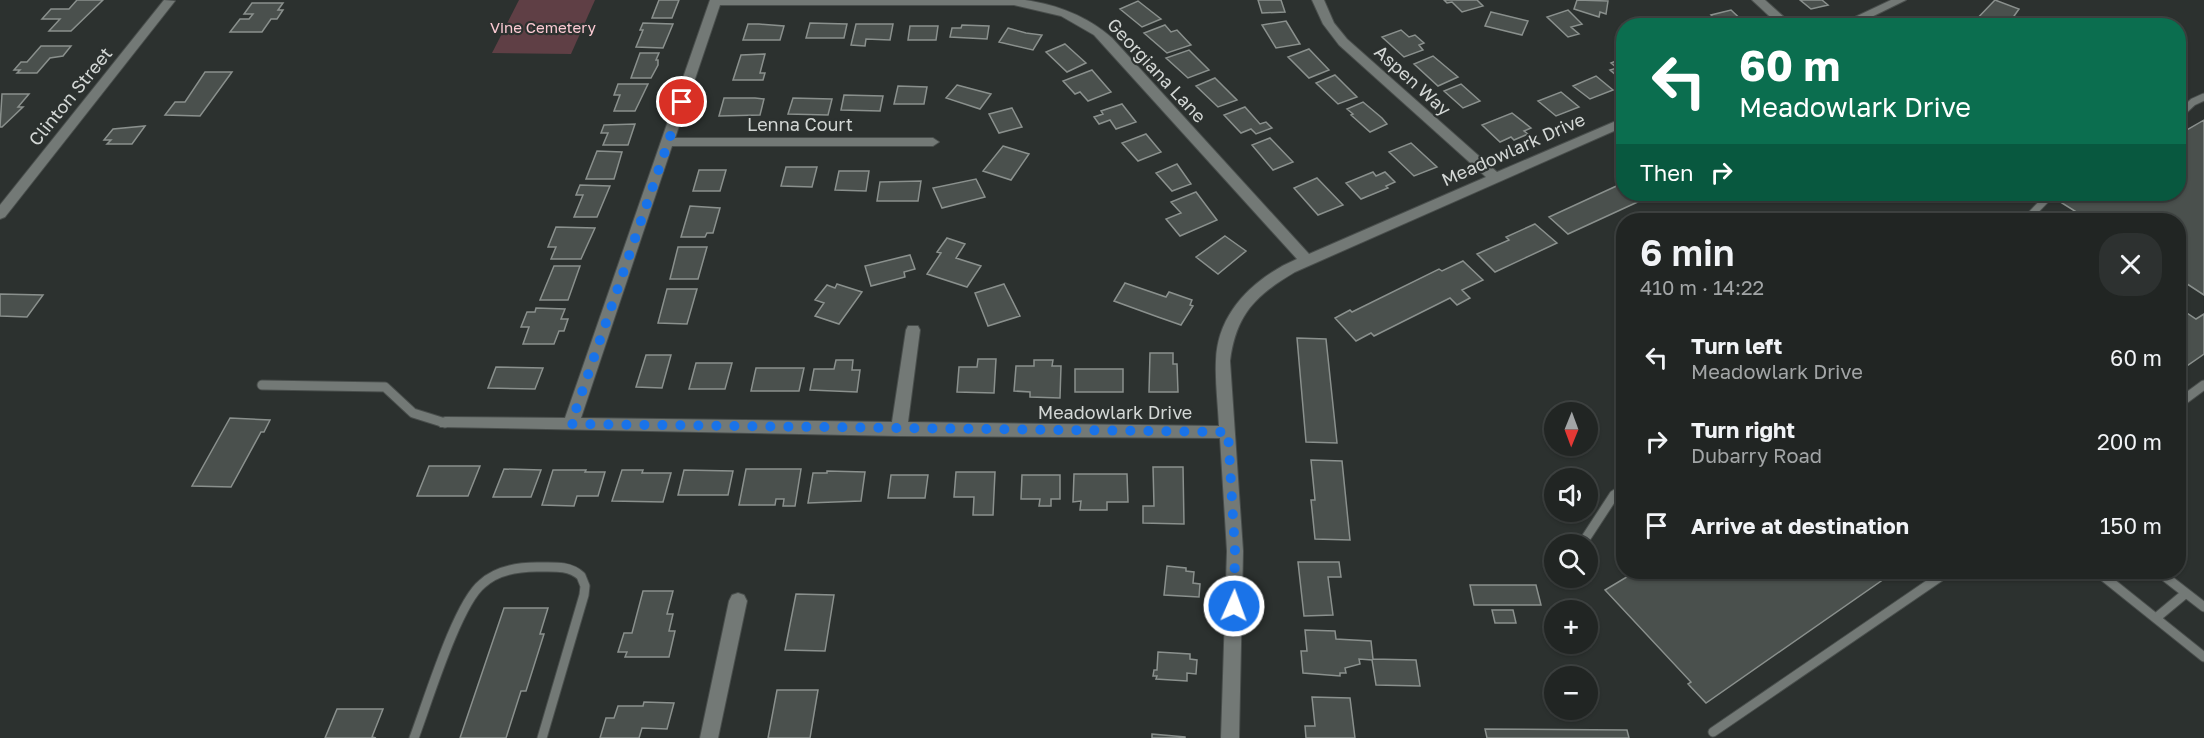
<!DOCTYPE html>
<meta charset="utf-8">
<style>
body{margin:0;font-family:"Golos Text",sans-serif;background:#2d3130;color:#f1f3f6;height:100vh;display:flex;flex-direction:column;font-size:22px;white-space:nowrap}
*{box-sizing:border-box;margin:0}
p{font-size:20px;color:#a2a5a6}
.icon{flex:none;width:33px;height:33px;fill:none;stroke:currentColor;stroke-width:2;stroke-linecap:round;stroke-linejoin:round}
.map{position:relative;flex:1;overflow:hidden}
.details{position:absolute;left:1616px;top:213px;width:570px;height:366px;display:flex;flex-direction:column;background:#212523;border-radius:24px;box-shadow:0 2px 4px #0004,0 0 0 2px #3e4241}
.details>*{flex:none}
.hud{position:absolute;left:1616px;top:18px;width:570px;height:183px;border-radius:24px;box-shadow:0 2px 4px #0004,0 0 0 2px #3e4241;background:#0b6e4f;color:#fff;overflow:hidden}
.needle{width:39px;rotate:181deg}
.buttons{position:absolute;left:1544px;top:402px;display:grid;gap:12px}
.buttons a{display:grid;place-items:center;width:54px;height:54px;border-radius:50%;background:#212523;box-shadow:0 2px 4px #0004,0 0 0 2px #3e4241;font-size:30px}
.pin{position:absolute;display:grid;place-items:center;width:51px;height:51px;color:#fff;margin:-26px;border:3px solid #fff;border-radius:50%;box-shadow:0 2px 6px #0007}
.me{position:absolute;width:66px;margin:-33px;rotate:2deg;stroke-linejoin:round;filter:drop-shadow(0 0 4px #0008)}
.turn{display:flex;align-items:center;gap:21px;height:126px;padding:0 24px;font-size:27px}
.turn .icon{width:78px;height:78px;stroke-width:2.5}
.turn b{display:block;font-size:42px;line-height:51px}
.then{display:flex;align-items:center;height:57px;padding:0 24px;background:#0003;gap:12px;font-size:22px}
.round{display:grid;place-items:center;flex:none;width:63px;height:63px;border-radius:24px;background:#2d3130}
.headline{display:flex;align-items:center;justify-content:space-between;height:102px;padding:0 24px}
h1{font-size:36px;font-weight:600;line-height:45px}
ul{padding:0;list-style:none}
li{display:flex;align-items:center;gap:18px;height:84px;padding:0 24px}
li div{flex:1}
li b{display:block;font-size:22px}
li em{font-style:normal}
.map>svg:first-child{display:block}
.green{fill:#5f3f45}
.building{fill:#4a504d;stroke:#8a908d;stroke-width:1.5}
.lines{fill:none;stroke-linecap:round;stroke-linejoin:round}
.service-far1-casing{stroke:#494e4c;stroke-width:9}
.service-casing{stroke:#494e4c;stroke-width:11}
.minor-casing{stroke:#494e4c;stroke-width:2}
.service-far1{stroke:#737976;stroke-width:7}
.service{stroke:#737976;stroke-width:9}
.minor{fill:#737976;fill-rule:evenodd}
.route{stroke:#1a73e8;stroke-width:10;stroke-dasharray:0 18}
.labels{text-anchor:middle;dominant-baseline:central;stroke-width:4.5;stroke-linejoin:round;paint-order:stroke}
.far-park-label{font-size:15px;fill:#fdcbd4;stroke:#2c312f}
.street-label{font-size:18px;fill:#d3d7d5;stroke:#2c312f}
</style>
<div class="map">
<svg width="2204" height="738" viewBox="0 0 2204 738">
<rect width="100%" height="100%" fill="#2c312f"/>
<path class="green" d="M 519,0 L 595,0 L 571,54 L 492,53 Z"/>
<path class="building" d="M 77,0 L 103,0 L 71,31 L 49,31 L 60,19 L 42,19 L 51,9 L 69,9 Z
M 659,0 L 679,0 L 672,18 L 652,18 Z
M 1258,0 L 1281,0 L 1285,12 L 1262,13 Z
M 1444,0 L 1477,0 L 1483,6 L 1462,12 L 1452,2 L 1447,3 Z
M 1577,0 L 1608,1 L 1606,14 L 1600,12 L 1599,17 L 1574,9 Z
M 1800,0 L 1822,0 L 1828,5 L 1811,9 Z
M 1995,0 L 2019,9 L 2007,26 L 1970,26 Z
M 1138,1 L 1161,19 L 1142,27 L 1120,9 Z
M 252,3 L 283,3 L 278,10 L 283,10 L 277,19 L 271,19 L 262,32 L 230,32 L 240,19 L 249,19 L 253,14 L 244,14 Z
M 1568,10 L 1582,24 L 1571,27 L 1579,34 L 1568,37 L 1547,17 Z
M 1731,10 L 1748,26 L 1722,26 L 1711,15 Z
M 1491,12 L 1528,21 L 1522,35 L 1485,26 Z
M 1286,21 L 1300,44 L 1276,48 L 1262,25 Z
M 643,23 L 673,24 L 663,48 L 636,47 L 643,30 L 640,30 Z
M 810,23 L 847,24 L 844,38 L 806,38 Z
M 748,24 L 759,24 L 784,26 L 780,40 L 743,40 Z
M 856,24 L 893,24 L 890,40 L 866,39 L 865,46 L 851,45 Z
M 962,25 L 989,26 L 987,39 L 950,37 L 952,28 L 961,28 Z
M 1165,25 L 1171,32 L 1177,30 L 1191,45 L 1167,53 L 1144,33 Z
M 910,26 L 938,26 L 936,40 L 908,40 Z
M 1008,28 L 1026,33 L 1042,35 L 1033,50 L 999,42 Z
M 1401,30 L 1409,37 L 1415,35 L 1424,43 L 1419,45 L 1423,50 L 1404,57 L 1382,37 Z
M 1065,44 L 1086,63 L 1067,72 L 1046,52 Z
M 41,46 L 71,46 L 63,56 L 50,58 L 37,73 L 17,73 L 20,70 L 14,70 L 21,62 L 27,62 Z
M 1309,49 L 1329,70 L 1309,78 L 1288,57 Z
M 1189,50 L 1209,70 L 1188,78 L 1166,58 Z
M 640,53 L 659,53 L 656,60 L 658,60 L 658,65 L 651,78 L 631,78 Z
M 765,54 L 760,73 L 765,73 L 763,80 L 733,80 L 741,55 Z
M 1433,56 L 1458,77 L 1438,86 L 1414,64 Z
M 1623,58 L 1623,81 L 1610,70 L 1617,68 L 1611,63 Z
M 1092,70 L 1111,92 L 1088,101 L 1080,92 L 1075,94 L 1063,81 Z
M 205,72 L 232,72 L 200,116 L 165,115 L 175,102 L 185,102 Z
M 1335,75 L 1357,97 L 1338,104 L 1316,83 Z
M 1596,76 L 1613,90 L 1590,99 L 1573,86 Z
M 1215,78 L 1237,100 L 1218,107 L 1196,86 Z
M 618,84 L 648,84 L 635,111 L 614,111 L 620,95 L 614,95 Z
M 1461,84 L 1480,101 L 1463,108 L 1444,91 Z
M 957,85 L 991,94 L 980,109 L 946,98 Z
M 898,86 L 927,87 L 924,104 L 894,104 Z
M 1561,92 L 1579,107 L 1556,116 L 1538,101 Z
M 2,94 L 29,94 L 18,107 L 23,107 L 2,127 L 0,127 Z
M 844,95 L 883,96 L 880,111 L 841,110 Z
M 724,98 L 755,98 L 764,99 L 760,115 L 719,116 Z
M 793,98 L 832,99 L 828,115 L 788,114 Z
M 1363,102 L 1382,118 L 1387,124 L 1370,132 L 1351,115 L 1353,114 L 1347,109 Z
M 1122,104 L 1136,122 L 1116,129 L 1110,120 L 1099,124 L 1094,117 L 1103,114 L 1101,111 Z
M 1245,107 L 1260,124 L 1266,122 L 1272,128 L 1256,134 L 1251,129 L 1241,133 L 1224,115 Z
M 1012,108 L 1022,127 L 999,133 L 989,114 Z
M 1512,113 L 1531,128 L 1524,131 L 1528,134 L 1514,140 L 1511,137 L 1500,142 L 1482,125 Z
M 2204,120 L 2204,295 L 2178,278 L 2178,220 L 2089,220 L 2062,203 L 2078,194 L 2178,194 L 2178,135 Z
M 635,124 L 628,145 L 603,145 L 608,133 L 601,133 L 604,125 Z
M 145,126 L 132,144 L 107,144 L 111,140 L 104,140 L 113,129 Z
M 1146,134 L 1161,152 L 1138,161 L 1122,143 Z
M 1270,138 L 1293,162 L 1273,170 L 1252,145 Z
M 1411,143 L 1437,167 L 1414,176 L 1389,152 Z
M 1003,146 L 1029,154 L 1011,180 L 983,171 Z
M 597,151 L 622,152 L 614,179 L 586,179 Z
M 1177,164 L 1191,184 L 1172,191 L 1156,173 Z
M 786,167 L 817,167 L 812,187 L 781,186 Z
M 699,170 L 726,170 L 720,191 L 693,191 Z
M 839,171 L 869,171 L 866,191 L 835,190 Z
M 1373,172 L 1376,176 L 1385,172 L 1395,182 L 1386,186 L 1388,188 L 1361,199 L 1346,183 Z
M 1317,178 L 1343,205 L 1318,215 L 1294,188 Z
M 976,179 L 985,197 L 942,208 L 933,188 Z
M 921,181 L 918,201 L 877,201 L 880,182 Z
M 1623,183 L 1623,194 L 1655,194 L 1568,234 L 1549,217 Z
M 580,185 L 610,186 L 597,217 L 574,217 L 583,195 L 576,195 Z
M 1196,192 L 1217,220 L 1180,236 L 1166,219 L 1181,213 L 1171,202 Z
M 690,206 L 720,208 L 713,233 L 707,233 L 705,237 L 681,237 Z
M 1535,224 L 1557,243 L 1495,272 L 1477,254 L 1509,240 L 1506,237 Z
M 556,227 L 595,228 L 581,259 L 551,259 L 556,247 L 548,247 Z
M 1225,236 L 1246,251 L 1218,274 L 1196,257 Z
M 947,238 L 965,244 L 956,258 L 981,266 L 967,287 L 927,274 L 941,253 L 937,252 Z
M 678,247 L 707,247 L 698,279 L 670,279 Z
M 910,255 L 915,269 L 904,272 L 905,277 L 871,286 L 865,266 Z
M 1463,261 L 1483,280 L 1462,290 L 1470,298 L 1457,305 L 1450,298 L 1374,336 L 1371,333 L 1356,341 L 1335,318 L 1350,310 L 1352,312 L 1439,269 L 1442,271 Z
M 554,266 L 580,266 L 568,300 L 540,300 Z
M 1125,283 L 1166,297 L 1169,292 L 1192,300 L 1190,305 L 1193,306 L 1181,325 L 1158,317 L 1114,301 Z
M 837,284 L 862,292 L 839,324 L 815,316 L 824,303 L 815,300 L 827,285 L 835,288 Z
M 1004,284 L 1020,316 L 988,326 L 975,293 Z
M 667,289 L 697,289 L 687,324 L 658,323 Z
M 0,294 L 43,295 L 27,317 L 0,316 Z
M 2178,307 L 2196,319 L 2204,314 L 2204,354 L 2178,372 Z
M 536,308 L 565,309 L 561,319 L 568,319 L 564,331 L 559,331 L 554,344 L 523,344 L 529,327 L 521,327 L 527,312 L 535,312 Z
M 1297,338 L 1326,339 L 1337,443 L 1306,442 Z
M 1150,353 L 1173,353 L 1173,364 L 1177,364 L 1178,392 L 1149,392 Z
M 646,355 L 671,355 L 662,388 L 636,387 Z
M 978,359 L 996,359 L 994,393 L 957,392 L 959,367 L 977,367 Z
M 836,360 L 853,360 L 852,370 L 860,370 L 857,392 L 810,390 L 814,369 L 834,369 Z
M 1034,360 L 1053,360 L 1052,366 L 1061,366 L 1060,398 L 1030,397 L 1030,392 L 1014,391 L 1016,366 L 1034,366 Z
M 696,363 L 732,363 L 725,389 L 689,389 Z
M 496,367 L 543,368 L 535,389 L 488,388 Z
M 756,368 L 804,368 L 799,391 L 751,391 Z
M 1075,369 L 1123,369 L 1123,392 L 1075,392 Z
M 230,418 L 270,420 L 264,432 L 261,432 L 231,487 L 192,486 Z
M 1311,460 L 1342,461 L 1350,540 L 1315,539 L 1311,500 L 1315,500 Z
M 429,466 L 480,466 L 468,496 L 417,496 Z
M 1153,467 L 1183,467 L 1184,524 L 1143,523 L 1143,506 L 1154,506 Z
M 504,469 L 541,470 L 531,497 L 493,497 Z
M 746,469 L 801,469 L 795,506 L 783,506 L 784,499 L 776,499 L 775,505 L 739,505 Z
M 553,470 L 586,470 L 585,472 L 605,472 L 598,496 L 577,496 L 574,506 L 542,505 Z
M 622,470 L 643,470 L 642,473 L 671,473 L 663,502 L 612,501 Z
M 684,470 L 733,471 L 728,495 L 678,495 Z
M 827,471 L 865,472 L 861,501 L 808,503 L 813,473 L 827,473 Z
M 956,472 L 995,472 L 993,515 L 973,515 L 974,497 L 954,497 Z
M 1074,474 L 1127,474 L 1128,502 L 1107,502 L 1107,510 L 1080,510 L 1081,501 L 1073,502 Z
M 891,475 L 928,475 L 925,498 L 888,498 Z
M 1022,475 L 1060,475 L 1060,499 L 1051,499 L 1051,506 L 1039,506 L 1040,499 L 1021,499 Z
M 1298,562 L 1339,562 L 1341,577 L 1328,577 L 1333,615 L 1304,616 Z
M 1167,566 L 1186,568 L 1186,571 L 1194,572 L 1193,583 L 1200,584 L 1199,597 L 1164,595 Z
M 1635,572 L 1640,572 L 1645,577 L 1654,572 L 1894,572 L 1706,703 L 1688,684 L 1691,682 L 1605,590 Z
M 1470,585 L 1536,585 L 1541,605 L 1474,605 Z
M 643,591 L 673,591 L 667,614 L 673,614 L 669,631 L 675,631 L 669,657 L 625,657 L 627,652 L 618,652 L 624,633 L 632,633 Z
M 796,594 L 834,595 L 825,651 L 785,650 Z
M 504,608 L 548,608 L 540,634 L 544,634 L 526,691 L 521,691 L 506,738 L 460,738 Z
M 1492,610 L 1513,610 L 1516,623 L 1495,623 Z
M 1305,630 L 1335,631 L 1336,639 L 1371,641 L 1373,659 L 1416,660 L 1420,686 L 1376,685 L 1372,660 L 1359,659 L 1360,664 L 1345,668 L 1346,673 L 1340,673 L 1340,676 L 1303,673 L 1301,651 L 1307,651 Z
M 1158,652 L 1190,654 L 1190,659 L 1197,660 L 1196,674 L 1187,673 L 1187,681 L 1156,679 L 1157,676 L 1153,676 L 1154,670 L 1157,670 Z
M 777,690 L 818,690 L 810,738 L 768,738 Z
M 1312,697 L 1350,698 L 1355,738 L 1306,738 L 1305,726 L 1315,726 Z
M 644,702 L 674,703 L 667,729 L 642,728 L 639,738 L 600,738 L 606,718 L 614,718 L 618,706 L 643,706 Z
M 337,709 L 383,709 L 372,737 L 376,738 L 325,738 Z
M 1485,729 L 1627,730 L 1629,738 L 1487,738 Z
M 1152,734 L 1185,737 L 1185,738 L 1152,738 Z"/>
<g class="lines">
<defs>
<path id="service-far1" d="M 2178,116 L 2193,102 L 2204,97
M 2026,220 L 2051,194"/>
<path id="service" d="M 262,385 L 385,387 L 413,413 L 445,423
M 2178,404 L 2204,385
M 1582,544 L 1614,495 L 1623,489
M 2098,572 L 2204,657
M 2159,572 L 2204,607
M 2156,618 L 2186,593
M 1713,732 L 1947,572
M 414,738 C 427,704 457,604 482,584 C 497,570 517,567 537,567 C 553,567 569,565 581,576 L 585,586 L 584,595 L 542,738"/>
<path id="minor" d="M 164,0 L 175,1 L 5,217 L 0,219 L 0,205 Z
M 710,0 L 1025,0 C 1058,5 1087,16 1112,38 L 1309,254 L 1486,177 L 1339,45 L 1323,24 L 1312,0 L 1324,0 L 1334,23 L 1347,39 L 1497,172 L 1623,118 L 1623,127 L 1295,272 C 1256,295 1236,314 1230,361 L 1243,551 L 1239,738 L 1221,738 L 1227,551 L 1220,438 L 899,436 L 440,427 L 437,423 L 440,419 L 445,417 L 565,418 ZM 720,5 L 1014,5 L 1061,16 L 1094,35 L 1297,259 C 1255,277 1217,312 1216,361 C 1215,382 1218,404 1219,426 L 908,422 L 920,330 L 918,326 L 908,326 L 906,330 L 892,422 L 581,418 L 672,146 L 933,146 L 939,142 L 933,138 L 675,138 Z
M 1752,0 L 1765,0 L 1794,26 L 1780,26 Z
M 1891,0 L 1906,0 L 1853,26 L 1836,26 Z
M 738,593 L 744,595 L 747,601 L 718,738 L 700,738 L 729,601 L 732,595 Z"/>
</defs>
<use href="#service-far1" class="service-far1-casing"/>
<use href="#service" class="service-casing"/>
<use href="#minor" class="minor-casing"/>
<use href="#service-far1" class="service-far1"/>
<use href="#service" class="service"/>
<use href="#minor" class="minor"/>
</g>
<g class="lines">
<path class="route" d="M 682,102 L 571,424 L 1228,432 L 1235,551 L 1234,606"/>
</g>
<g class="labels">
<g class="far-park-label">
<text x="543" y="27">Vine Cemetery</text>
</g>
<g class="street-label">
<text transform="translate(1157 70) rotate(47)">Georgiana Lane</text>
<text transform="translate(1413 80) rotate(42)">Aspen Way</text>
<text transform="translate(70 96) rotate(-51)">Clinton Street</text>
<text x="800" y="124">Lenna Court</text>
<text transform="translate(1513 149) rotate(-24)">Meadowlark Drive</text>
<text x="1115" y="412">Meadowlark Drive</text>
</g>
</g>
</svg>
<div class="buttons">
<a><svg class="needle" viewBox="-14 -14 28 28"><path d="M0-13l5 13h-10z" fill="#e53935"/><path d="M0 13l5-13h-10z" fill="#a2a5a6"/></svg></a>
<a><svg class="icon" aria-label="sound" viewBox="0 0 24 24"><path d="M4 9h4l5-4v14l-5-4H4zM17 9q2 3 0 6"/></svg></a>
<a><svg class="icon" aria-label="search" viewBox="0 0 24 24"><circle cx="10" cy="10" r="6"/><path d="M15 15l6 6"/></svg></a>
<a>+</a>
<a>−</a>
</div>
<div class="pin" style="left:682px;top:102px;background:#d93025"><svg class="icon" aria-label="arrive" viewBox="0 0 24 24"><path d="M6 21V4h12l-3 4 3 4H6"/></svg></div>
<svg class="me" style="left:1234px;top:606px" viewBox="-20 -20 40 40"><circle r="17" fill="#1a73e8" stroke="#fff" stroke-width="3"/><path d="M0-11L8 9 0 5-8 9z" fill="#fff"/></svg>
<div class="hud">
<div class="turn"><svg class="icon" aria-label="left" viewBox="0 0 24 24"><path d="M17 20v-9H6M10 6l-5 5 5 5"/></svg><div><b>60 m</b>Meadowlark Drive</div></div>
<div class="then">Then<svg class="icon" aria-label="right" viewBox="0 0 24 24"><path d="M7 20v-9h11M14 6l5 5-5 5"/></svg></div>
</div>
<section class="details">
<div class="headline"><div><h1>6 min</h1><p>410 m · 14:22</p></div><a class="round"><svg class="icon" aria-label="close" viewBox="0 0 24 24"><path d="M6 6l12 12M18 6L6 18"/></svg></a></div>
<ul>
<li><svg class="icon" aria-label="left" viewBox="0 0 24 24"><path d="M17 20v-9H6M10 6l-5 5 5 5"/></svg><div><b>Turn left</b><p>Meadowlark Drive</p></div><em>60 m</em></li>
<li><svg class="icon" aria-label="right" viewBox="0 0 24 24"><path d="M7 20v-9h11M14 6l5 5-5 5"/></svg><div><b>Turn right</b><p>Dubarry Road</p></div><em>200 m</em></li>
<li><svg class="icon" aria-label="arrive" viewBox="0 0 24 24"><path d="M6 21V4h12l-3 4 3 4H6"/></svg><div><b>Arrive at destination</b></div><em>150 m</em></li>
</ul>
</section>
</div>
